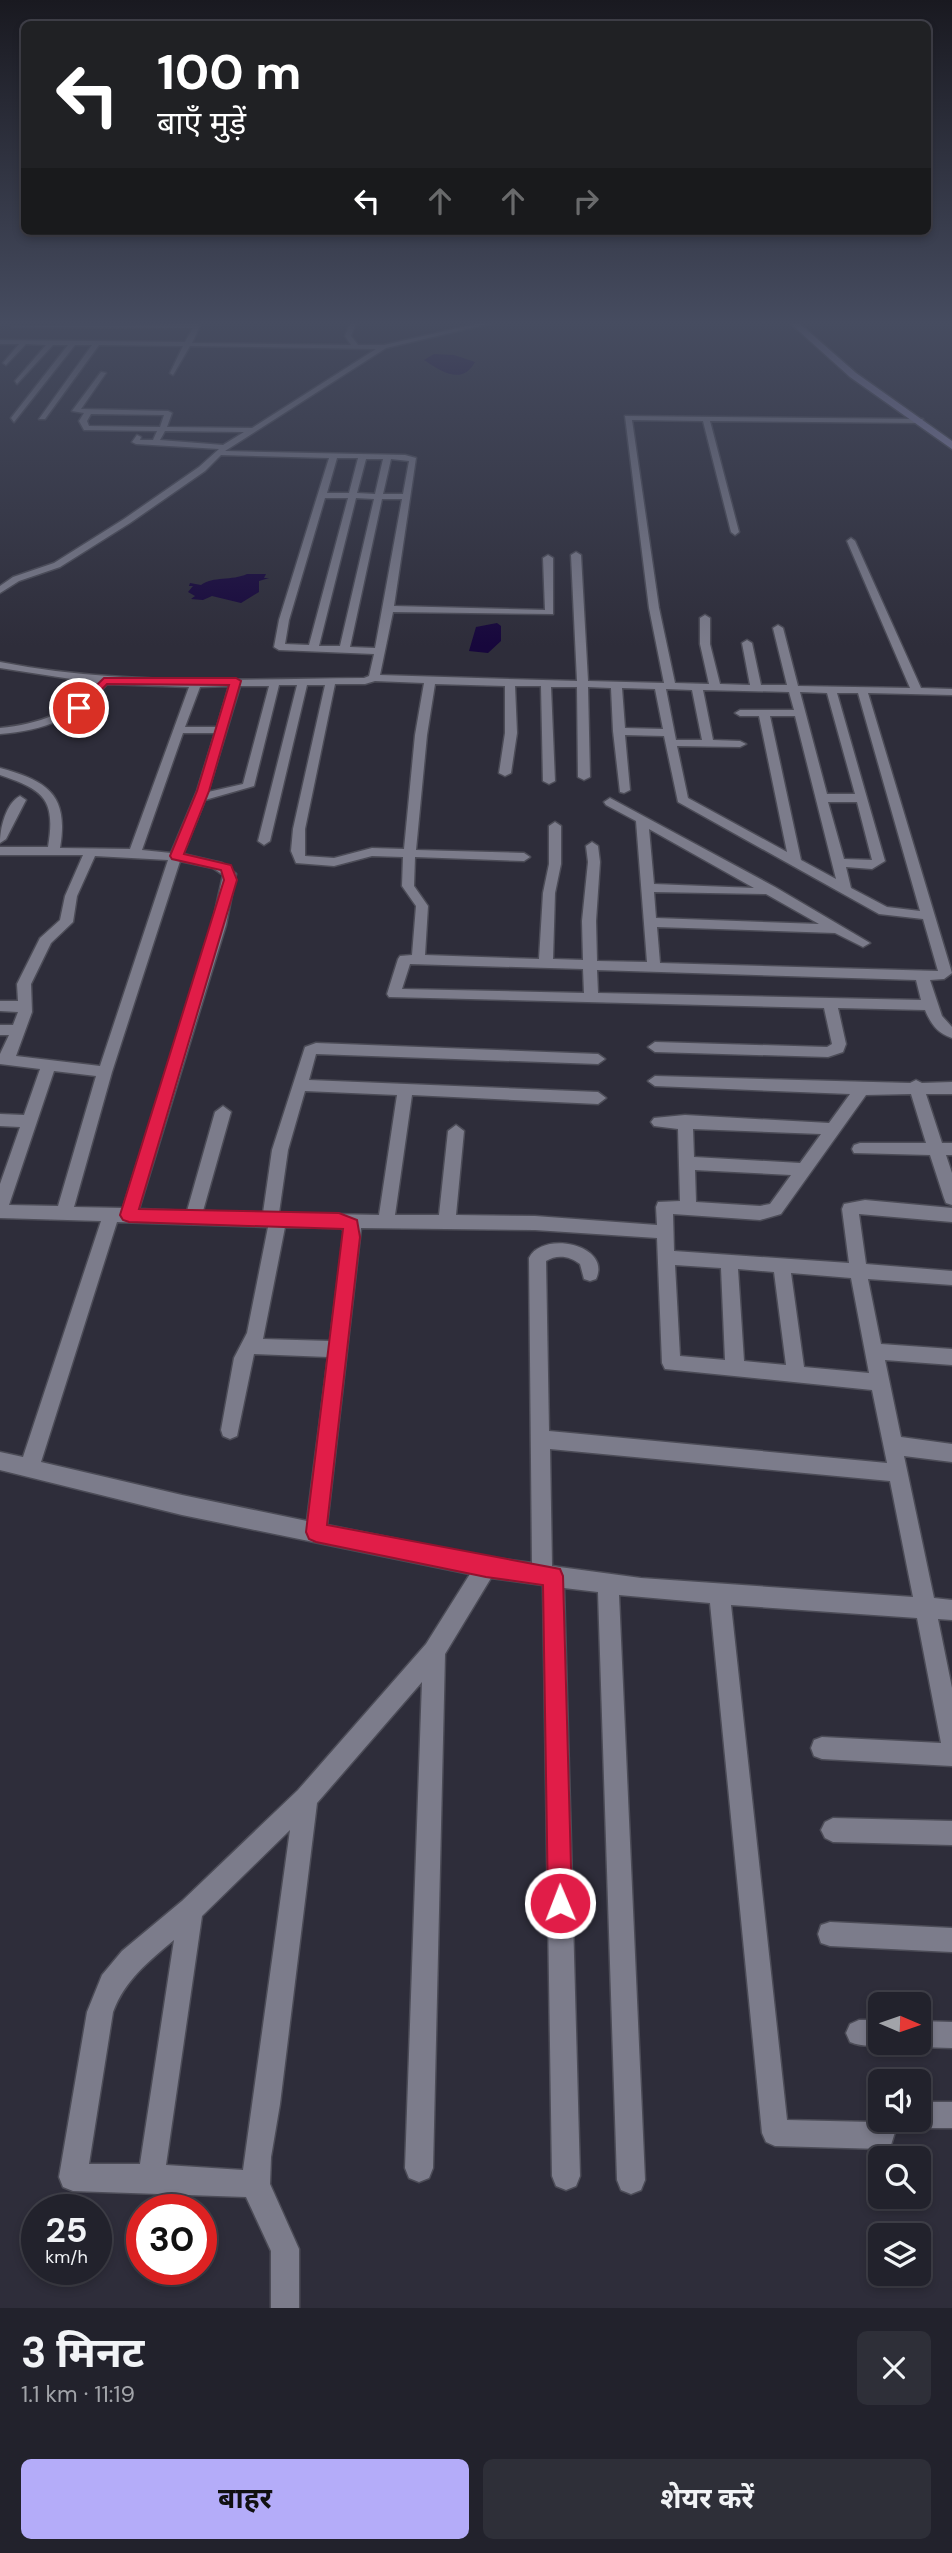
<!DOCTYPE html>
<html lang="hi">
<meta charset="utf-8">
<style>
body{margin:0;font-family:"DM Sans","Noto Sans Devanagari",sans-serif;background:#2e2f38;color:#f1f3f6;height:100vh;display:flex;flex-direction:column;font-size:26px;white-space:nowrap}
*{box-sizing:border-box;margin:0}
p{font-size:23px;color:#a2a4a9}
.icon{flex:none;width:38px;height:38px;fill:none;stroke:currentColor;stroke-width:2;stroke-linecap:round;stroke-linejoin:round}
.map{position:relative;height:2308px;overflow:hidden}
.side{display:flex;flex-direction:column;background:#22222c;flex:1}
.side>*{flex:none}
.guide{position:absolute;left:21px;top:21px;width:910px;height:214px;border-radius:10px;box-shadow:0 4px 10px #0003,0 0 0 2px #3f3f48;background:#202124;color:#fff;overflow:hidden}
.needle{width:46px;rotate:92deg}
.controls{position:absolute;left:868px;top:1992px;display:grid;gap:14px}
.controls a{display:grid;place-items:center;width:63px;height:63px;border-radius:10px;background:#22222c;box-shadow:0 4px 10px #0003,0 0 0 2px #3f3f48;font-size:35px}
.speed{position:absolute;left:21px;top:2194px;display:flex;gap:14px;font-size:35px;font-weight:700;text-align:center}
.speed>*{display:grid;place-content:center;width:91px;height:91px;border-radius:50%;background:#22222c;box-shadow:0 4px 10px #0003,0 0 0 2px #3f3f48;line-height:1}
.speed small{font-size:18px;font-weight:400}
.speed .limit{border:10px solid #d22;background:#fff;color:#111}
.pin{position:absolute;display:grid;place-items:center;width:60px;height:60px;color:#fff;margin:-30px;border:4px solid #fff;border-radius:50%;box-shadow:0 2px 7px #0007}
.me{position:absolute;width:77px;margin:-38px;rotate:359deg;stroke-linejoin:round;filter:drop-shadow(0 0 5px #0008)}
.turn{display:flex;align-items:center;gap:24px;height:147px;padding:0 21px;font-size:32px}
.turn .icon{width:91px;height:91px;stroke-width:2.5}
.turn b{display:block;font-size:49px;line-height:60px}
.lanes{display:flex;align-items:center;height:66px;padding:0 21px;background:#0003;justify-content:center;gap:35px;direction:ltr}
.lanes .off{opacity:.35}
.round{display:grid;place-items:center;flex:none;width:74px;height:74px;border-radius:10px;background:#2e2f38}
.overview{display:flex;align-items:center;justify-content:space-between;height:119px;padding:0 21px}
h1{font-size:42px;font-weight:700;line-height:52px}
.cta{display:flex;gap:14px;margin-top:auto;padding:14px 21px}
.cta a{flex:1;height:80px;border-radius:10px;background:#b4acf9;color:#111;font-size:28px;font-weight:700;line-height:80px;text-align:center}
.cta a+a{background:#2e2f38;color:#f1f3f6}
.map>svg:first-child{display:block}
.water{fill:#17073c}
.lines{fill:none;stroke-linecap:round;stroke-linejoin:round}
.street-casing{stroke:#4c4c57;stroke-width:3}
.secondary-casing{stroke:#4c4c57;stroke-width:3}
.street{fill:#7c7c8b;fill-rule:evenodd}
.secondary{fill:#8784aa;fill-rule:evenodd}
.route{fill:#e11d48;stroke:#92132f;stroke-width:2}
</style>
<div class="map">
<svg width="952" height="2308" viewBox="0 0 952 2308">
<rect width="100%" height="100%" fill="#2e2d3a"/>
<path class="water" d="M 434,354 L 454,355 L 475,362 C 462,386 441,371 424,360 Z
M 247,574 L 266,574 L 264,578 L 269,578 L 259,581 L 259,592 L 241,603 L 212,596 L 203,600 L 191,599 L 195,596 L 188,592 L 193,586 L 189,586 L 190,583 L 201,585 C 213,576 232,581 247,574 Z
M 497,623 L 501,626 L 501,641 L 488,653 L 469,651 L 476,627 Z"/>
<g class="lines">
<defs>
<path id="street" d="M 350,323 L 356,323 L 351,336 L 358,345 L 384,345 L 480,323 L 492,323 L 386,348 L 225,451 L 405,455 L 416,458 L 394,606 L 545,610 L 543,558 L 548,555 L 553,558 L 553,614 L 393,612 L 380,675 L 577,681 L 571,555 L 576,552 L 581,555 L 588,681 L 664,683 L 649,608 L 625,416 L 923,419 L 920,423 L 710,421 L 739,532 L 735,535 L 731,532 L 703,421 L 632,420 L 659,608 L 675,683 L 709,684 L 700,644 L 700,618 L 705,615 L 710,618 L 710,644 L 720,684 L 750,685 L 742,643 L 747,640 L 752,643 L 761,685 L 787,685 L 773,628 L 778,625 L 783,628 L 798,686 L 910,688 L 847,541 L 851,538 L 855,541 L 921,688 L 952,689 L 952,695 L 868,693 L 952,973 L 944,979 L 930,980 L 942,1016 L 952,1027 L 952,1038 C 937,1033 931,1024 925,1010 L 838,1008 L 846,1044 L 843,1052 L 828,1057 L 655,1052 L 648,1047 L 655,1042 L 827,1047 L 832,1044 L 824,1008 L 389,997 L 387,994 L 398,959 L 400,956 L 412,955 L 416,906 L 402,886 L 403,857 L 372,856 L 334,866 L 296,863 L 291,851 L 293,829 L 325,685 L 307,685 L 270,841 L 264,845 L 258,841 L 297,685 L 279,685 L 254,786 L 205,800 L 183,854 L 222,863 L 236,874 L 226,925 L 139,1209 L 187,1211 L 215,1112 L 223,1106 L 231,1112 L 203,1211 L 263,1213 L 272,1150 L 305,1047 L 316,1043 L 598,1054 L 605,1059 L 598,1064 L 316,1054 L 309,1080 L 598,1092 L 606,1098 L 598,1104 L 412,1095 L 395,1215 L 439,1215 L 448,1131 L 456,1125 L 464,1131 L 456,1215 L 535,1216 L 657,1225 L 656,1207 L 658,1202 L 680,1201 L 678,1129 L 654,1126 L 651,1122 L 654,1118 L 685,1115 L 829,1123 L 850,1094 L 655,1086 L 648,1081 L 655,1076 L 910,1083 L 916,1080 L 922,1083 L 952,1082 L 952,1094 L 926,1094 L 942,1143 L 952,1143 L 952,1155 L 946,1155 L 952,1173 L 952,1205 L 946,1203 L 944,1198 L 930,1155 L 854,1153 L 852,1149 L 854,1145 L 860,1143 L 926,1143 L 911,1094 L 866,1095 L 781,1214 L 760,1220 L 673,1214 L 674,1251 L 849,1263 L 842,1209 L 844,1204 L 865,1200 L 952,1208 L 952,1222 L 859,1214 L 866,1264 L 952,1271 L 952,1285 L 868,1279 L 881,1344 L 952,1349 L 952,1365 L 885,1360 L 901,1437 L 952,1444 L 952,1462 L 904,1456 L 934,1598 L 952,1600 L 952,1620 L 938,1619 L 952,1688 L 952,1766 L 822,1759 L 814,1756 L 811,1748 L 814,1740 L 822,1737 L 941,1743 L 917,1618 L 731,1605 L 787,2120 L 872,2122 L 877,2110 L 880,2108 L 880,2119 L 899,2119 L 891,2145 L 882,2149 L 775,2146 L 766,2142 L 762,2133 L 710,1603 L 619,1595 L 645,2180 L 641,2190 L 631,2194 L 621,2190 L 617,2180 L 598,1592 L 564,1588 L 580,2176 L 576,2186 L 566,2190 L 556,2186 L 552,2176 L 543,1585 L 491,1578 L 445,1654 L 433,2168 L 429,2178 L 419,2182 L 409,2178 L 405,2168 L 422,1682 L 317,1803 L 280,2104 L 271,2157 L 270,2184 L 299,2249 L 299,2308 L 271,2308 L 271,2251 L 246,2197 L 73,2191 L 63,2187 L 59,2177 L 87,2012 L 102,1975 L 122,1951 L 182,1901 L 298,1790 L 426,1644 L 470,1574 L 182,1515 L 0,1470 L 0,1452 L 23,1457 L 101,1221 L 0,1218 L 0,1184 L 20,1127 L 0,1126 L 0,1114 L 24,1115 L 40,1069 L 0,1064 L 0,1054 L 9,1035 L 0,1035 L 0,1025 L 13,1025 L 18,1012 L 0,1011 L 0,1001 L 18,1001 L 17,984 L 40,938 L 60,920 L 65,896 L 83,855 L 0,855 L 0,847 L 48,847 C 56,799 44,790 0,775 L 0,768 C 48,781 69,795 60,848 L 130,849 L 189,687 L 107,684 C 79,717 44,731 0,734 L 0,728 C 39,724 71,713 97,683 L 0,668 L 0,662 C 123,686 241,679 364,678 L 369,676 L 374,654 L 279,650 L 274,647 L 279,620 L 329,458 L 221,455 L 205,471 L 130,523 L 60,567 L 19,581 L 0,593 L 0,586 L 13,577 L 54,563 L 124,519 L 199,467 L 219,449 L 136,444 L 132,442 L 137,435 L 141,437 L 140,440 L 153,440 L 157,431 L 84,430 L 79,421 L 84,413 L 72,411 L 101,372 L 106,373 L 81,409 L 168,411 L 172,413 L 167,427 L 252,428 L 376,349 L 190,346 L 173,375 L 170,373 L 183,346 L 99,345 L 45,419 L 39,419 L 92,345 L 75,345 L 14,422 L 11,418 L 68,345 L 53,345 L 17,384 L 15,381 L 46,345 L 26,344 L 6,365 L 3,363 L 19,344 L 0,344 L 0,340 L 185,342 L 193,328 L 12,327 L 197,324 L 200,326 L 192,343 L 351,345 L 345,336 ZM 91,414 L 164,415 L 160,427 L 89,426 L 87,421 ZM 165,431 L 244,432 L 223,445 L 160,440 ZM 337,458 L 358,458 L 349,493 L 327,493 ZM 366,459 L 383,459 L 375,494 L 357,493 ZM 391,459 L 409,461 L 403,494 L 383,494 ZM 325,498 L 348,498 L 309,645 L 285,644 L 289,620 ZM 356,498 L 374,499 L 340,646 L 319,646 ZM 382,499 L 402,499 L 375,648 L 350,647 ZM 375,681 L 424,683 L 415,735 L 404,849 L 372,848 L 334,858 L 305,856 L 305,829 L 335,684 L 365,684 ZM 435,684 L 505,686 L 505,733 L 499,773 L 505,776 L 511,773 L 517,733 L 515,686 L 541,686 L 543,781 L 549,784 L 555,781 L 551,687 L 577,687 L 578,777 L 584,780 L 590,777 L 588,687 L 611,688 L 613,731 L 620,792 L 624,793 L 630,790 L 625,735 L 664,736 L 678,802 L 879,914 L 923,919 L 938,971 L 660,963 L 657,927 L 835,933 L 863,947 L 870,943 L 775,887 L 610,798 L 604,802 L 606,805 L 636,821 L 647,962 L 597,961 L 596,921 L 600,862 L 598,846 L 592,842 L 586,846 L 588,862 L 582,921 L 583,960 L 553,959 L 555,893 L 561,864 L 561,826 L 555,822 L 549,826 L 549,864 L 543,893 L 539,959 L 425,955 L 428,906 L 414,886 L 415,857 L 524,861 L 530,857 L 524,853 L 416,850 L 427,735 ZM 229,686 L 217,727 L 185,727 L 200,687 ZM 240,686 L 269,686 L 243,784 L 208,792 ZM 622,688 L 655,689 L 663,729 L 625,728 ZM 666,689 L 692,690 L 702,740 L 676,740 ZM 703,690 L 789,692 L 794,710 L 740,710 L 735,713 L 740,716 L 759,716 L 787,852 L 688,798 L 677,746 L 740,747 L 746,744 L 740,741 L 713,740 ZM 800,692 L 827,693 L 855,794 L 827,794 ZM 837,693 L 858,693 L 920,911 L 887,907 L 851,888 L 846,867 L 872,869 L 885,861 ZM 770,716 L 795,716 L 836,879 L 801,860 ZM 183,733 L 215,733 L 197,791 L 171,853 L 142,850 ZM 828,802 L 857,802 L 872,860 L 844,859 ZM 649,829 L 754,888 L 654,884 ZM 95,856 L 168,860 L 100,1066 L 16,1056 L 32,1012 L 31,984 L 51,943 L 73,922 L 77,896 ZM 180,861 L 213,868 L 223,875 L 212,925 L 123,1208 L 74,1207 L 112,1072 ZM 654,892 L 766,894 L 819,924 L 656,918 ZM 410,964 L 583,969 L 584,993 L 402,989 ZM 597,970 L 916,980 L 921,1000 L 598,993 ZM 54,1071 L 96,1076 L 58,1206 L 9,1205 ZM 305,1091 L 397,1095 L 379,1215 L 279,1213 L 288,1150 ZM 693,1129 L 821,1134 L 800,1163 L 694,1157 ZM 695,1170 L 791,1175 L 770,1204 L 760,1206 L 696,1202 ZM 117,1222 L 268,1227 L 247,1333 L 234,1358 L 221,1430 L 223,1436 L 230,1439 L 237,1436 L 254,1354 L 328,1357 L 307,1521 L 182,1495 L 41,1462 ZM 285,1227 L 341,1228 L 344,1231 L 330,1341 L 263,1339 ZM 361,1228 L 535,1230 L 657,1238 L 662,1363 L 665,1369 L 872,1390 L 887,1463 L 549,1431 L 546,1261 C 557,1254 570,1256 580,1264 L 584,1279 L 590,1281 L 596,1279 C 612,1245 543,1230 529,1258 L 532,1563 L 486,1557 L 327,1525 ZM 675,1265 L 721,1268 L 725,1360 L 680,1356 ZM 738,1269 L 774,1272 L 786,1365 L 744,1361 ZM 791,1273 L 851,1278 L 869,1373 L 804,1367 ZM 550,1449 L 890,1481 L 913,1597 L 641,1578 L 552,1566 ZM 290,1830 L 243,2170 L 166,2165 L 202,1916 ZM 174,1940 L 140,2164 L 89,2164 L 113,2012 C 125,1980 148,1962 174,1940 Z
M 20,796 L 26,800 L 6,839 L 0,843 C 0,828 6,803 20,796 Z
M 833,1818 L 952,1821 L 952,1845 L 833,1842 L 825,1838 L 821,1830 L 825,1822 Z
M 830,1922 L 952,1928 L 952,1952 L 830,1946 L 821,1943 L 818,1934 L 821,1925 Z
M 859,2020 L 880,2020 L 880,2042 L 889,2042 C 876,2047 863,2047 850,2042 L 846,2033 L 850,2024 Z
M 919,2021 L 952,2022 L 952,2048 L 919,2047 L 910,2043 L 919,2042 Z
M 919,2102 L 952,2102 L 952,2128 L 919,2128 L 910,2124 L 907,2119 L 919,2119 Z"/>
<path id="secondary" d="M 790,323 L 799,323 L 856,373 L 952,441 L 952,449 L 850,377 Z"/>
</defs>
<use href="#street" class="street-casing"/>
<use href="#secondary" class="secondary-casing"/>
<use href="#street" class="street"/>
<use href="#secondary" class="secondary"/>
</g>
<linearGradient id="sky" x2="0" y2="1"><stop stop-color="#191920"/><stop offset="0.5" stop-color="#464c60"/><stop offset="1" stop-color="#464c60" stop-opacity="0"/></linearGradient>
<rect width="952" height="646" fill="url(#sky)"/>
<path class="route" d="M 104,678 L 236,678 L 241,681 L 209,791 L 184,854 L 231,865 L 237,880 L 139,1209 L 339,1213 L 357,1220 L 360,1237 L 327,1525 L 560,1569 L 563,1576 L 572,1903 L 569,1912 L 560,1916 L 551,1912 L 548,1903 L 543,1585 L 486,1577 L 316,1542 L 309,1539 L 306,1532 L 343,1229 L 129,1222 L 123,1220 L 120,1215 L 224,880 L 221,870 L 172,859 L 170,856 L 197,791 L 229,685 L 107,684 L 82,710 L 75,710 L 75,706 Z"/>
</svg>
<div class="controls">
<a><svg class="needle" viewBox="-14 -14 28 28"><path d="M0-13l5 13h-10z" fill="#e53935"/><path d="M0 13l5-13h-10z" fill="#a2a4a9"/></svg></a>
<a><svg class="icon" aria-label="sound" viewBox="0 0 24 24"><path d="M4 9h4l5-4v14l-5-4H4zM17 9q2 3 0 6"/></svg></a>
<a><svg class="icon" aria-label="search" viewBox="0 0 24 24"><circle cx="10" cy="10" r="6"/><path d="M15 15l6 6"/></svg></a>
<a><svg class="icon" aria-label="layers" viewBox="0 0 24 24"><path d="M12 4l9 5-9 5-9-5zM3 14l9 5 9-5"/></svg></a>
</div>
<div class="speed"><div>25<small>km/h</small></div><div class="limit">30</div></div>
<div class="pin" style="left:79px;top:708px;background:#d93025"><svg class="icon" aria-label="arrive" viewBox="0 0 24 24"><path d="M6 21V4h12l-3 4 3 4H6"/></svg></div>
<svg class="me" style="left:560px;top:1903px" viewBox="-20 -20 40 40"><circle r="17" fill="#e11d48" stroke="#fff" stroke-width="3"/><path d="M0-11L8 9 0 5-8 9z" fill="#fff"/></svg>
<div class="guide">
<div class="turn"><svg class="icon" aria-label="left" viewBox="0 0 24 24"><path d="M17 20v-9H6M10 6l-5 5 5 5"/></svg><div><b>100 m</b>बाएँ मुड़ें</div></div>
<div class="lanes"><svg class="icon" aria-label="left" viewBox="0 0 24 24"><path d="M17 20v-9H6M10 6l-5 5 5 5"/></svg><svg class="icon off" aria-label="ahead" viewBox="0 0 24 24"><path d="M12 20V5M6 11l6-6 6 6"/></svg><svg class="icon off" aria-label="ahead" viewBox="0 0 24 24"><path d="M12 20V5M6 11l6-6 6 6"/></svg><svg class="icon off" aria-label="right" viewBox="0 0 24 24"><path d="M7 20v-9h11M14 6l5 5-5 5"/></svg></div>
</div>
</div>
<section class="side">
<div class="overview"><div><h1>3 मिनट</h1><p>1.1 km · 11:19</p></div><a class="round"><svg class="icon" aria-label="close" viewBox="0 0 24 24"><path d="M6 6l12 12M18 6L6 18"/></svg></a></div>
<div class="cta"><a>बाहर</a><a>शेयर करें</a></div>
</section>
